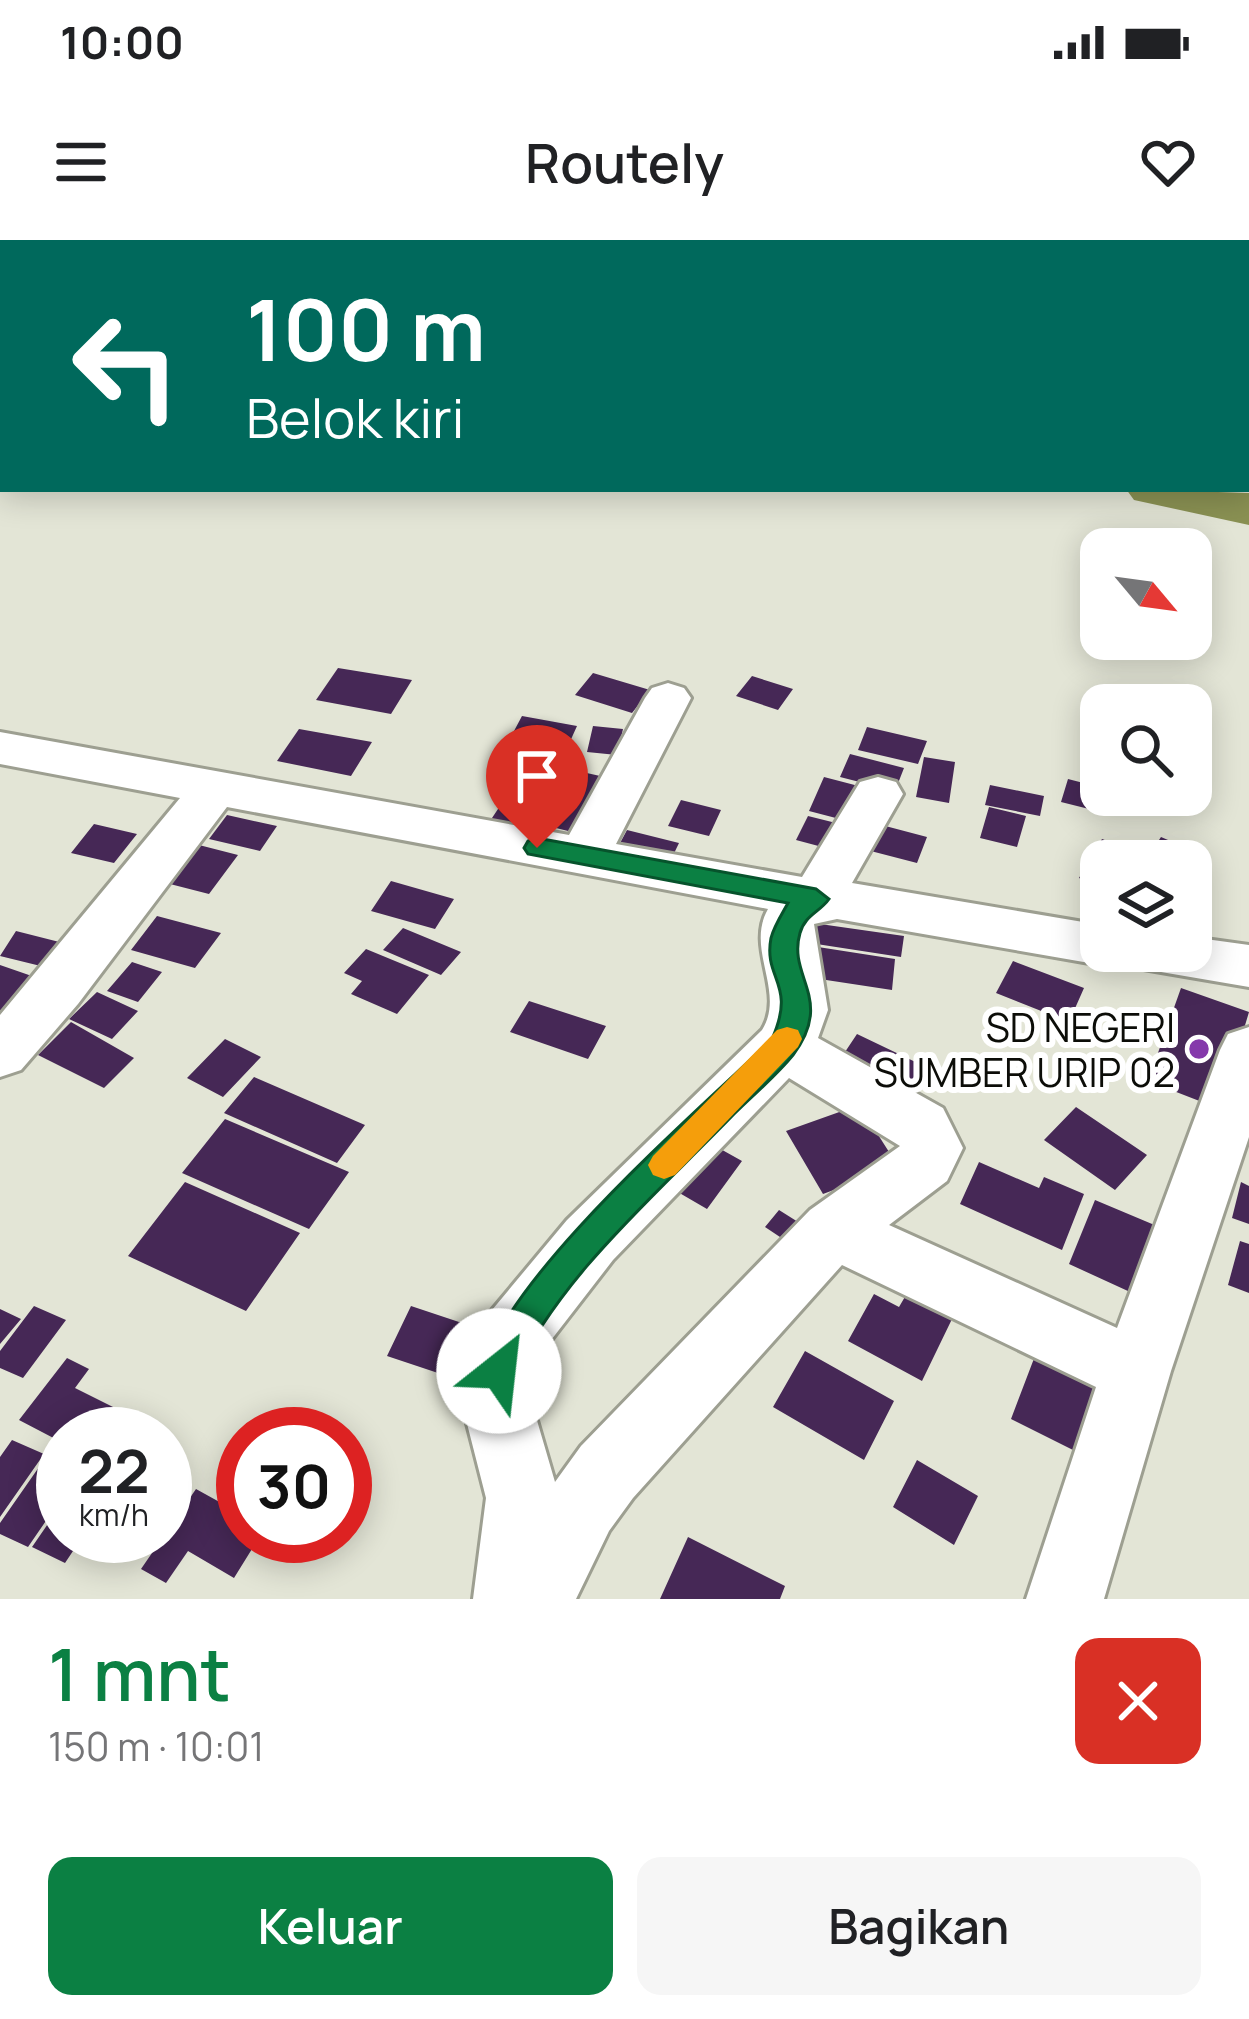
<!DOCTYPE html>
<html lang="id">
<meta charset="utf-8">
<style>
body{margin:0;font-family:Manrope,sans-serif;background:#f6f6f6;color:#202124;height:100vh;display:flex;flex-direction:column;font-size:45px;white-space:nowrap}
*{box-sizing:border-box;margin:0}
p{font-size:39px;color:#757577}
.icon{flex:none;width:66px;height:66px;fill:none;stroke:currentColor;stroke-width:2;stroke-linecap:round;stroke-linejoin:round}
.map{position:relative;height:1359px;overflow:hidden}
.panel{display:flex;flex-direction:column;background:#fff;flex:1}
.panel>*{flex:none}
.banner{position:absolute;left:0px;top:0px;width:1251px;height:252px;box-shadow:0 6px 30px #0003;background:#00695c;color:#fff;overflow:hidden}
.needle{width:78px;rotate:119deg}
.fabs{position:absolute;left:1080px;top:288px;display:grid;gap:24px}
.fabs a{display:grid;place-items:center;width:132px;height:132px;border-radius:24px;background:#fff;box-shadow:0 6px 30px #0003;font-size:60px}
.speed{position:absolute;left:36px;top:1167px;display:flex;gap:24px;font-size:60px;font-weight:700;text-align:center}
.speed>*{display:grid;place-content:center;width:156px;height:156px;border-radius:50%;background:#fff;box-shadow:0 6px 30px #0003;line-height:1}
.speed small{font-size:30px;font-weight:400}
.speed .limit{border:18px solid #d22;background:#fff;color:#111}
.pin{position:absolute;display:grid;place-items:center;width:102px;height:102px;color:#fff;margin:-123px -51px;border-radius:50% 50% 50% 0;rotate:-45deg;box-shadow:0 0 12px #0007}
.pin .icon{rotate:45deg}
.me{position:absolute;width:132px;margin:-66px;rotate:29deg;stroke-linejoin:round;filter:drop-shadow(0 0 9px #0008)}
.turn{display:flex;align-items:center;gap:42px;height:252px;padding:0 48px;font-size:54px}
.turn .icon{width:156px;height:156px;stroke-width:2.5}
.turn b{display:block;font-size:84px;line-height:102px}
.round{display:grid;place-items:center;flex:none;width:126px;height:126px;border-radius:24px;background:#f6f6f6}
.summary{display:flex;align-items:center;justify-content:space-between;height:204px;padding:0 48px}
h1{font-size:72px;font-weight:600;line-height:90px;color:#0b8043}
.button{display:flex;gap:24px;margin-top:auto;padding:24px 48px}
.button a{flex:1;height:138px;border-radius:24px;background:#0b8043;color:#fff;font-size:48px;font-weight:600;line-height:138px;text-align:center}
.button a+a{background:#f6f6f6;color:#202124}
.status{display:flex;justify-content:space-between;align-items:center;height:84px;padding:0 60px;background:#fff;direction:ltr}
.status svg{height:33px;fill:currentColor}
header{display:flex;justify-content:space-between;align-items:center;height:156px;padding:0 48px;background:#fff;font-size:54px;font-weight:600}
.map>svg:first-child{display:block}
.lines{fill:none;stroke-linecap:round;stroke-linejoin:round}
.river{fill:#8a9153;fill-rule:evenodd}
.building{fill:#462856}
.minor-casing{stroke:#9d9f91;stroke-width:6}
.minor{fill:#fff;fill-rule:evenodd}
.route{fill:#0b8043;stroke:#07532c;stroke-width:3}
.slow{fill:#f59e0b}
.poi-dot{fill:#8539ab;stroke:#fff;stroke-width:4.5}
.labels{text-anchor:middle;dominant-baseline:central;stroke-width:12;stroke-linejoin:round;paint-order:stroke}
.poi-label{font-size:39px;fill:#0c0d08;stroke:#fff;text-anchor:end}
</style>
<div class="status"><b>10:00</b><svg viewBox="0 0 49 12"><path d="M0 12V9h3v3zM5 12V6h3v6zM10 12V3h3v9zM15 12V0h3v12zM26 1h20v11H26zM47 4h2v5h-2z"/></svg></div>
<header><svg class="icon" aria-label="menu" viewBox="0 0 24 24"><path d="M4 6h16M4 12h16M4 18h16"/></svg>Routely<svg class="icon" aria-label="heart" viewBox="0 0 24 24"><path d="M12 20l-8-8c-3-5 5-10 8-4 3-6 11-1 8 4z"/></svg></header>
<div class="map">
<svg width="1249" height="1359" viewBox="0 0 1249 1359">
<rect width="100%" height="100%" fill="#e3e5d6"/>
<g class="lines">
<path class="river" d="M 0,29 L 3,29 L 3,55 L 0,55 Z
M 1126,249 L 1249,253 L 1249,285 L 1134,260 Z"/>
</g>
<path class="building" d="M 338,428 L 412,440 L 391,474 L 316,460 Z
M 593,433 L 650,450 L 632,473 L 575,455 Z
M 752,436 L 793,449 L 778,470 L 736,456 Z
M 522,476 L 577,486 L 563,517 L 506,506 Z
M 593,486 L 623,489 L 617,515 L 587,512 Z
M 867,487 L 927,501 L 918,524 L 858,510 Z
M 299,489 L 372,502 L 351,536 L 277,521 Z
M 850,514 L 904,528 L 895,551 L 840,537 Z
M 924,517 L 955,522 L 949,563 L 916,557 Z
M 569,529 L 609,538 L 580,594 L 540,584 Z
M 824,537 L 870,549 L 855,583 L 809,571 Z
M 1068,539 L 1099,547 L 1093,570 L 1061,562 Z
M 990,545 L 1044,556 L 1040,576 L 985,565 Z
M 506,557 L 546,568 L 526,599 L 486,587 Z
M 681,560 L 721,570 L 709,596 L 668,586 Z
M 989,567 L 1026,576 L 1017,607 L 980,598 Z
M 227,575 L 277,586 L 260,611 L 209,599 Z
M 808,576 L 852,587 L 841,612 L 796,600 Z
M 874,583 L 927,597 L 917,623 L 863,609 Z
M 94,584 L 137,594 L 114,623 L 71,613 Z
M 627,590 L 679,603 L 666,630 L 613,616 Z
M 1161,597 L 1208,617 L 1198,632 L 1191,629 L 1191,621 L 1172,621 L 1151,612 Z
M 1102,599 L 1138,612 L 1133,621 L 1101,621 L 1101,646 L 1079,638 Z
M 199,605 L 238,615 L 209,654 L 170,644 Z
M 391,641 L 454,659 L 435,689 L 371,671 Z
M 157,676 L 221,693 L 195,728 L 131,710 Z
M 813,683 L 904,696 L 901,717 L 810,703 Z
M 403,688 L 461,712 L 441,735 L 383,710 Z
M 16,691 L 79,707 L 61,731 L 0,716 Z
M 818,707 L 895,719 L 892,750 L 813,738 Z
M 366,709 L 429,735 L 397,774 L 351,754 L 362,741 L 344,733 Z
M 1013,721 L 1084,748 L 1069,782 L 996,753 Z
M 132,722 L 162,732 L 138,762 L 107,751 Z
M 0,725 L 52,743 L 18,781 L 0,775 Z
M 1181,748 L 1249,772 L 1220,869 L 1148,841 Z
M 97,752 L 138,771 L 112,799 L 69,779 Z
M 529,761 L 606,786 L 588,819 L 510,792 Z
M 71,782 L 134,818 L 104,848 L 38,815 Z
M 857,794 L 928,828 L 901,871 L 837,824 Z
M 225,799 L 261,817 L 223,857 L 187,838 Z
M 254,837 L 365,885 L 337,923 L 224,873 Z
M 859,865 L 898,926 L 823,954 L 786,891 Z
M 1076,867 L 1147,915 L 1115,950 L 1044,900 Z
M 225,879 L 349,932 L 309,989 L 182,933 Z
M 699,897 L 742,921 L 707,969 L 664,944 Z
M 979,922 L 1039,948 L 1044,937 L 1084,954 L 1062,1010 L 960,964 Z
M 185,942 L 300,993 L 246,1071 L 128,1016 Z
M 1241,942 L 1249,946 L 1249,984 L 1232,978 Z
M 1095,960 L 1164,989 L 1141,1057 L 1069,1024 Z
M 779,970 L 806,987 L 792,1005 L 765,987 Z
M 1240,1001 L 1249,1004 L 1249,1053 L 1228,1045 Z
M 874,1054 L 899,1067 L 906,1055 L 952,1079 L 922,1141 L 848,1101 Z
M 34,1066 L 66,1080 L 23,1138 L 0,1128 L 0,1111 Z
M 411,1066 L 477,1088 L 453,1138 L 387,1116 Z
M 0,1069 L 21,1079 L 0,1104 Z
M 1038,1108 L 1104,1139 L 1079,1213 L 1011,1179 Z
M 805,1111 L 894,1161 L 864,1220 L 773,1167 Z
M 67,1118 L 89,1129 L 75,1148 L 121,1171 L 105,1194 L 63,1194 L 63,1203 L 19,1180 Z
M 12,1200 L 44,1214 L 0,1277 L 0,1217 Z
M 46,1217 L 63,1225 L 63,1256 L 28,1307 L 0,1294 L 0,1283 Z
M 917,1220 L 978,1256 L 954,1305 L 893,1267 Z
M 196,1249 L 243,1275 L 243,1296 L 260,1296 L 234,1338 L 188,1311 L 166,1343 L 141,1329 Z
M 63,1262 L 63,1296 L 83,1296 L 65,1323 L 32,1307 Z
M 688,1297 L 785,1346 L 780,1359 L 660,1359 Z"/>
<g class="lines">
<defs>
<path id="minor" d="M 668,443 L 684,448 L 691,458 L 616,604 L 802,637 L 860,542 L 878,537 L 896,542 L 903,554 L 852,643 L 1101,685 L 1101,711 L 1191,711 L 1191,697 L 1249,705 L 1249,747 L 1126,726 L 1121,718 L 1101,725 L 837,679 L 814,684 L 828,770 L 818,798 L 943,868 L 963,908 L 947,941 L 889,985 L 1117,1088 L 1220,810 L 1228,794 L 1249,787 L 1249,897 L 1171,1131 L 1104,1359 L 1026,1359 L 1096,1147 L 842,1025 L 633,1258 L 609,1291 L 576,1359 L 473,1359 L 486,1258 L 461,1160 L 472,1105 L 482,1082 L 567,980 L 762,790 C 786,752 745,709 768,669 L 227,567 L 78,764 L 21,830 L 0,837 L 0,775 L 180,558 L 0,524 L 0,492 L 569,595 L 645,458 L 652,448 ZM 789,838 L 900,906 L 810,970 L 581,1206 L 555,1242 L 531,1160 L 538,1117 L 613,1020 Z"/>
</defs>
<use href="#minor" class="minor-casing"/>
<use href="#minor" class="minor"/>
</g>
<path class="route" d="M 537,598 L 816,649 L 829,659 C 820,672 805,675 800,693 C 787,737 835,759 793,815 C 776,836 753,855 734,874 C 655,956 557,1038 511,1142 L 499,1147 L 486,1142 L 481,1131 C 513,1029 692,877 772,799 C 797,743 763,740 771,698 C 774,686 782,674 788,663 L 528,614 L 524,608 L 528,601 Z"/>
<path class="slow" d="M 787,787 L 798,790 L 802,799 L 798,807 L 675,935 L 664,939 L 653,935 L 648,925 L 653,916 L 777,790 Z"/>
<circle class="poi-dot" cx="1199" cy="809" r="12"/>
<g class="labels">
<g class="poi-label">
<text x="1175" y="787">SD NEGERI<tspan x="1175" dy="45">SUMBER URIP 02</tspan></text>
</g>
</g>
</svg>
<div class="fabs">
<a><svg class="needle" viewBox="-14 -14 28 28"><path d="M0-13l5 13h-10z" fill="#e53935"/><path d="M0 13l5-13h-10z" fill="#757577"/></svg></a>
<a><svg class="icon" aria-label="search" viewBox="0 0 24 24"><circle cx="10" cy="10" r="6"/><path d="M15 15l6 6"/></svg></a>
<a><svg class="icon" aria-label="layers" viewBox="0 0 24 24"><path d="M12 4l9 5-9 5-9-5zM3 14l9 5 9-5"/></svg></a>
</div>
<div class="speed"><div>22<small>km/h</small></div><div class="limit">30</div></div>
<div class="pin" style="left:537px;top:608px;background:#d93025"><svg class="icon" aria-label="arrive" viewBox="0 0 24 24"><path d="M6 21V4h12l-3 4 3 4H6"/></svg></div>
<svg class="me" style="left:499px;top:1131px" viewBox="-20 -20 40 40"><circle r="19" fill="#fff"/><path d="M0-13L10 11 0 6-10 11z" fill="#0b8043"/></svg>
<div class="banner">
<div class="turn"><svg class="icon" aria-label="left" viewBox="0 0 24 24"><path d="M17 20v-9H6M10 6l-5 5 5 5"/></svg><div><b>100 m</b>Belok kiri</div></div>
</div>
</div>
<section class="panel">
<div class="summary"><div><h1>1 mnt</h1><p>150 m · 10:01</p></div><a class="round" style="background:#d93025;color:#fff"><svg class="icon" aria-label="close" viewBox="0 0 24 24"><path d="M6 6l12 12M18 6L6 18"/></svg></a></div>
<div class="button"><a>Keluar</a><a>Bagikan</a></div>
</section>
